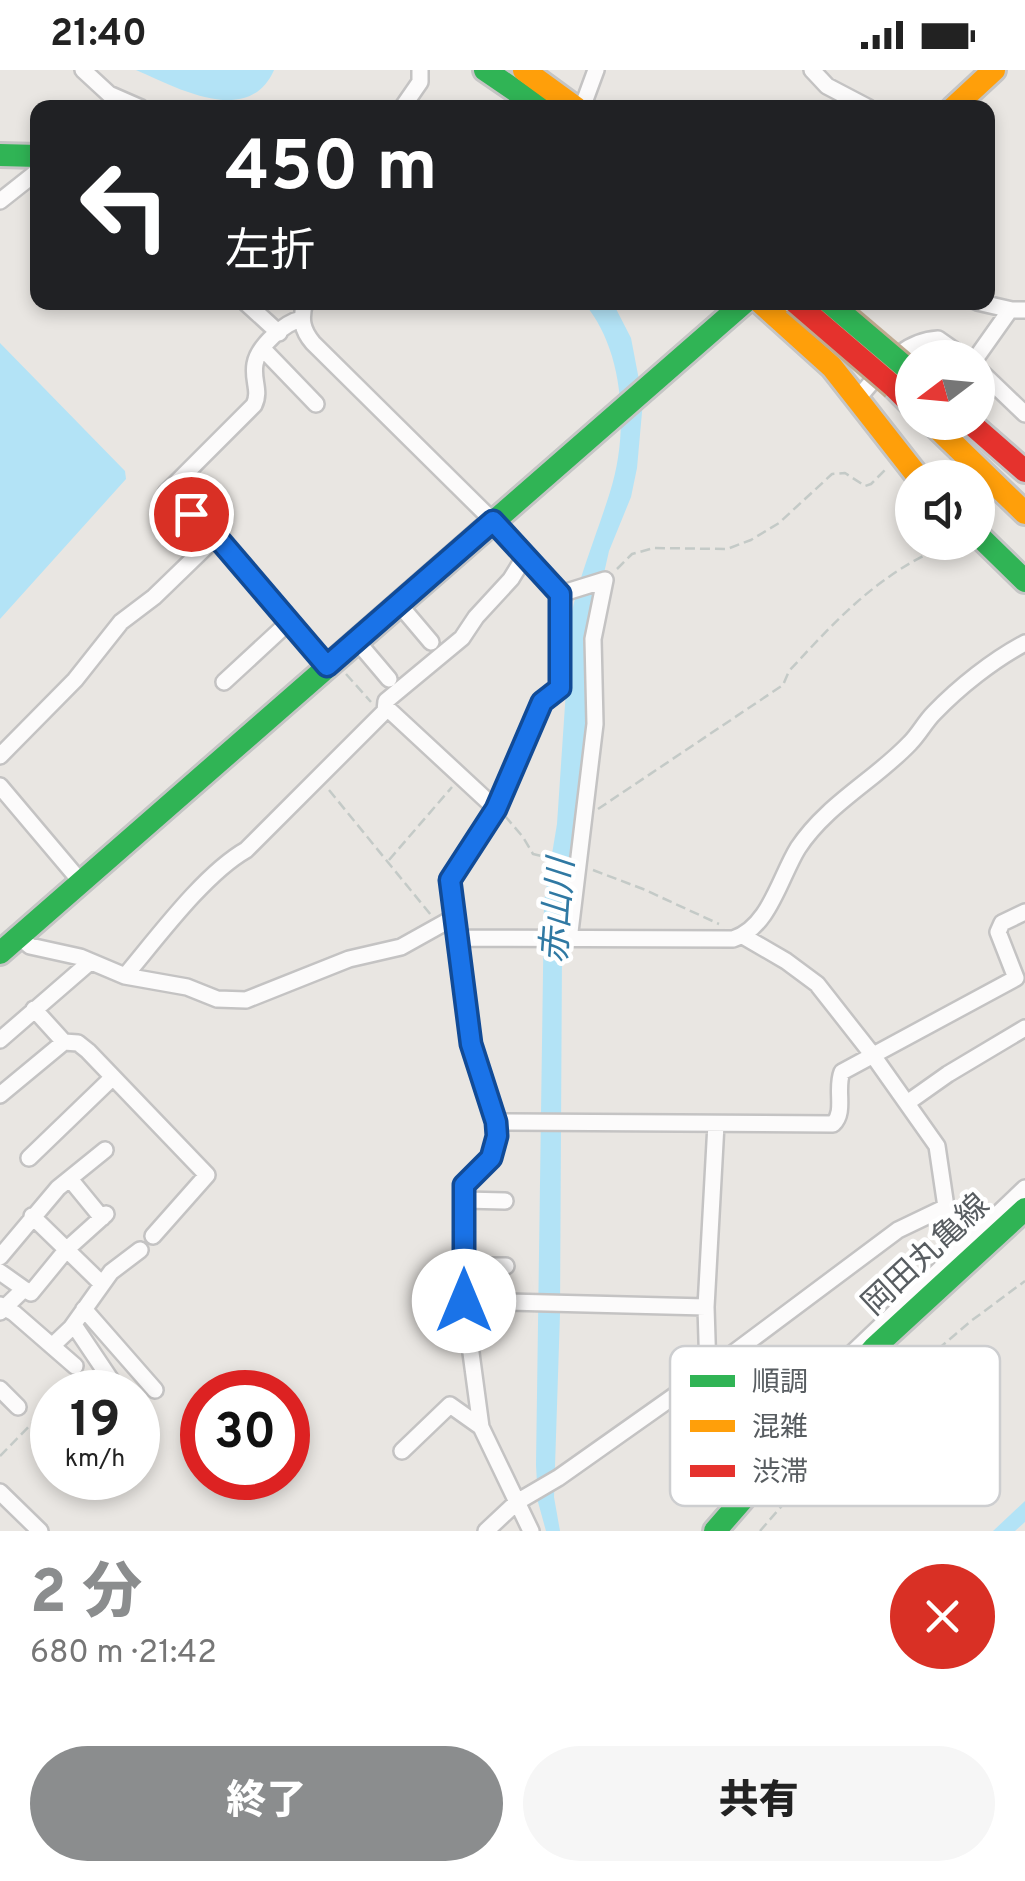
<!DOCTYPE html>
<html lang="ja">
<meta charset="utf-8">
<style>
body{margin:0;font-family:Overpass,"Noto Sans JP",sans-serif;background:#f6f6f6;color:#222;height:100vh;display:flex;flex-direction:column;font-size:38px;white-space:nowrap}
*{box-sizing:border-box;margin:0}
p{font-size:32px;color:#767676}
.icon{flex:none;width:55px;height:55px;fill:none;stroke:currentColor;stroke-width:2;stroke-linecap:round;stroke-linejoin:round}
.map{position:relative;height:1461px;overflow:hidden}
.drawer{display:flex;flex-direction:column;background:#fff;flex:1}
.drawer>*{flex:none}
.hud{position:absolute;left:30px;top:30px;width:965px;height:210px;border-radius:20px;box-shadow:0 5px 15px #0003;background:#202124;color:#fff;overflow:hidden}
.needle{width:65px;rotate:254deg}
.buttons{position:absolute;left:895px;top:270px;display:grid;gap:20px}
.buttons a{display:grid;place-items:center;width:100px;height:100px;border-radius:50%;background:#fff;box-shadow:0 5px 15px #0003;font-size:50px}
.speed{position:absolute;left:30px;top:1300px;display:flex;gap:20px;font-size:50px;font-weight:700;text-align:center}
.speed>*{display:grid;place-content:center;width:130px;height:130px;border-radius:50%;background:#fff;box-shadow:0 5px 15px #0003;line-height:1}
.speed small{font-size:25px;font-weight:400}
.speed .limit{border:15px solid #d22;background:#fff;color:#111}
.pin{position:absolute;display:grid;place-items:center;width:85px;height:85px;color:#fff;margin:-42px;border:5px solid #fff;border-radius:50%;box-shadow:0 2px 10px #0007}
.me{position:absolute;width:110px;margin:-55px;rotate:0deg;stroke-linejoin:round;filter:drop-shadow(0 0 8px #0008)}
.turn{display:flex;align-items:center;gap:35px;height:210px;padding:0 30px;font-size:45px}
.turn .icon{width:130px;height:130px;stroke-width:2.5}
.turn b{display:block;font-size:70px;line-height:85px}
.round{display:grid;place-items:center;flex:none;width:105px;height:105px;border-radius:52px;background:#f6f6f6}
.summary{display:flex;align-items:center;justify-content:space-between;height:170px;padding:0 30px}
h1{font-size:60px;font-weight:800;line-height:75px;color:#8b8d8e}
.cta{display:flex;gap:20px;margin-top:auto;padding:20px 30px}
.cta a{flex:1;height:115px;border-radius:60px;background:#8b8d8e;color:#fff;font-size:40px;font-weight:800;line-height:115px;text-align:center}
.cta a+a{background:#f6f6f6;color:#222}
.status{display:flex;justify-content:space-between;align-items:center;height:70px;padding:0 50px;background:#fff;direction:ltr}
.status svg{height:28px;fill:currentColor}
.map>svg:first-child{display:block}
.water{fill:#b3e3f6}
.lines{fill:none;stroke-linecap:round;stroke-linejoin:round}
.street-casing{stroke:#c4c3c3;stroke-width:20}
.fast-casing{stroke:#c5c5c5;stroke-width:28}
.slow-casing{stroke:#c5c5c5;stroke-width:28}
.jam-casing{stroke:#c5c5c5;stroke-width:28}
.path{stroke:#c4cac7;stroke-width:2.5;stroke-dasharray:10 5;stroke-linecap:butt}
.street{stroke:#fcfbfb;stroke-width:15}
.fast{stroke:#30b455;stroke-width:22}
.slow{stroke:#ff9f0a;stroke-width:22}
.jam{stroke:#e5322d;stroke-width:22}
.fast-bridge-casing{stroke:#c0aa90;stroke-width:28;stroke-linecap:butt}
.jam-bridge-casing{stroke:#c0aa90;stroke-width:28;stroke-linecap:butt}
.fast-bridge{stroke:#30b455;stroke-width:22}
.jam-bridge{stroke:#e5322d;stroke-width:22}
.route-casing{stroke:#114b97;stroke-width:25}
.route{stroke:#1a73e8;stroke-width:18}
.labels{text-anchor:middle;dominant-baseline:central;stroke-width:9;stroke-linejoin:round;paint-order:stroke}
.street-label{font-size:32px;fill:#585d61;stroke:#fff}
.water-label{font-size:35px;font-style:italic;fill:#3079a3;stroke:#fff}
.key{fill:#fff;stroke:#cdced0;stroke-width:2.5}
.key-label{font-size:28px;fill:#585d61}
</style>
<div class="status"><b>21:40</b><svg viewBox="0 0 49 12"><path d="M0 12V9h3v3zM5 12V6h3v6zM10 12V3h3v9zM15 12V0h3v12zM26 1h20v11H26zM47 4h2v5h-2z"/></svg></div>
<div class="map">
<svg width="1025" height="1461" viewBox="0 0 1025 1461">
<rect width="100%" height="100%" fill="#e9e6e2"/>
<path class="water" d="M 136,0 L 274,0 C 249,57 179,19 136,0 Z
M 584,233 L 613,233 L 631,268 L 643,331 L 637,398 L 631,427 L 609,481 L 593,552 L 590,634 L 562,881 L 560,1244 L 554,1427 L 560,1461 L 546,1461 L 538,1432 L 536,1395 L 544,832 L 557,754 L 571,546 C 580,503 597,464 610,422 C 629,363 625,281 584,233 Z
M 0,273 L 125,401 L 126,409 L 0,549 Z
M 1025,1431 L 1025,1452 L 1015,1461 L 993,1461 Z"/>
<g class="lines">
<defs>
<path id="street" d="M 83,0 L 109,24 L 141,38
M 812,0 L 827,16 L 869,38
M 402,38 L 420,12 L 420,0
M 582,38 L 596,0
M 0,131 L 38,101
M 245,232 L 279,263
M 305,232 C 300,249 302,260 313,273 L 493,451 L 560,524 L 560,618 L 542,632 L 496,739 L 449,810 L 471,974 L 496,1052 L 497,1066 L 491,1088 L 464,1115 L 464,1231 L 481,1357 L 531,1461
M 977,232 L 1012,240 L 1025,240
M 302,249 C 285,252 258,276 255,294 C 252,310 261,321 254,335 L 166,423 L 216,467 L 327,595
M 263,279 L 316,334
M 976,288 L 1010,240
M 978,299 L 1025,344
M 857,329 C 881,303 900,271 938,269 L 965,288
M 560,524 L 605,510 L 593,569 L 595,654 L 569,870
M 398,533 L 431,572
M 356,570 L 389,609
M 224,612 L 290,551
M 386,637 L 496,739
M 0,686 L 75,610 L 121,552 L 154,527 L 216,467
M 0,716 L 81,812
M 19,867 L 30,876 L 80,887 L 125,906 L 187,917 L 217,929 L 246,930 L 349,889 L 401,877 L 453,848
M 457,868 L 733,869 C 769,858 780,807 798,778 C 827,734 875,710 910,673 C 919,664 925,652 934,643 C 959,617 993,590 1025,573
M 125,906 C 157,868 204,804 246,780 L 385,641 L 386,631 L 462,568 L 476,547 L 511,509 L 525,486
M 34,939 L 64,972
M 0,970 L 90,892
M 0,1025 L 64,972 L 78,973 L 88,981 L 207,1105 L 153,1166
M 907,1033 L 948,1004 L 1025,958
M 496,1052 L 833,1054 C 846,1042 835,1019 842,1002 L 1016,908 L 998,862 L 1002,853 L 1025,842
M 29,1088 L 113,1007
M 70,1109 L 102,1148
M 464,1130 L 505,1131
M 32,1146 L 101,1213
M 0,1187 L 58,1118 L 105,1080
M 464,1196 L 506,1196
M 0,1202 L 24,1219
M 464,1231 L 706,1237
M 0,1235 L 14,1243 L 75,1296
M 84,1239 L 155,1320
M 0,1242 L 24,1219 L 31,1223 L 67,1179 L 106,1144
M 74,1255 L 119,1322
M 52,1276 L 71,1258 L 111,1202 L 140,1180
M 708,1302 L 706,1237 L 716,1054
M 0,1319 L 18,1337
M 804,1361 L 803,1340 L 824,1310 L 1025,1118
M 402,1381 L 450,1335 L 481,1357
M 0,1422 L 40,1461
M 486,1461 L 517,1432 L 558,1408 L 708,1302 L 898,1160 L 946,1137 L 937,1076 L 872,984 L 817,914 L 786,891 L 743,866"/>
<path id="fast" d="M 485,0 L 541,38
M 0,85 L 38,86
M 978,465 L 1025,511
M 0,883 L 745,232
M 715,1461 L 875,1277 L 1025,1139"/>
<path id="slow" d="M 524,0 L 576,38
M 953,38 L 994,0
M 760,232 L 832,297 L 919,408
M 931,352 L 1025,443"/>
<path id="jam" d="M 894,317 L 912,335
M 969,352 L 1025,401"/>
</defs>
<use href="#street" class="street-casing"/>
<use href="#fast" class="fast-casing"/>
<use href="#slow" class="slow-casing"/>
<use href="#jam" class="jam-casing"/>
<path class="path" d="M 617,499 L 632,484 L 654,478 L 727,479 L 751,470 L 779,453 L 832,404 L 845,403 L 865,416 L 871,414 L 886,399
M 346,604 L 371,632
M 329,720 L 431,845
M 598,739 L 783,615 L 789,601 C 841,545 880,502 953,472
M 505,746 L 523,767 L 533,784 L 566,792
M 389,790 L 452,717
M 593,800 L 643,819 L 719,854
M 62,1322 L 74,1309
M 0,1386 L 52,1333
M 760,1461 L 859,1347 L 971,1251 L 1025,1211"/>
<use href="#street" class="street"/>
<use href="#fast" class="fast"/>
<use href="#slow" class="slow"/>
<use href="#jam" class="jam"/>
<defs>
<path id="fast-bridge" d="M 829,232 L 910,301"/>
<path id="jam-bridge" d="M 795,232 L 894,317"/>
</defs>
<use href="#fast-bridge" class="fast-bridge-casing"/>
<use href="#jam-bridge" class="jam-bridge-casing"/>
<use href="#fast-bridge" class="fast-bridge"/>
<use href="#jam-bridge" class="jam-bridge"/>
</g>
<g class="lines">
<defs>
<path id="route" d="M 191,444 L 216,466 L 327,596 L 493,451 L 560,524 L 560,618 L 542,632 L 496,739 L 450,810 L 471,974 L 496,1052 L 497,1066 L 491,1088 L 464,1115 L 464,1231"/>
</defs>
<use href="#route" class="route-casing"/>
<use href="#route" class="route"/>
</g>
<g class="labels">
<g class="street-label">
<text transform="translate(927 1186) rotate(-43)">岡田丸亀線</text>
</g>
<g class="water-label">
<text transform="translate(560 841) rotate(-86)">赤山川</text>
</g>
</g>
<rect x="670" y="1276" width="330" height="160" rx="15" class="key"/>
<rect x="690" y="1305" width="45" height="12" fill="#30b455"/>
<rect x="690" y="1350" width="45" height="12" fill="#ff9f0a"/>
<rect x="690" y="1395" width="45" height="12" fill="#e5322d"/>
<g class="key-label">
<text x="752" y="1321">順調</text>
<text x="752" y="1366">混雑</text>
<text x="752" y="1411">渋滞</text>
</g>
</svg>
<div class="buttons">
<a><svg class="needle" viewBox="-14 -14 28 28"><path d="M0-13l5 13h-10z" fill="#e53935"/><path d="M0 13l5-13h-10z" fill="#767676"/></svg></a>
<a><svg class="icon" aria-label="sound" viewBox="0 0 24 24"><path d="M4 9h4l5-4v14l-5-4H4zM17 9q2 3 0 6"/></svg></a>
</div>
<div class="speed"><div>19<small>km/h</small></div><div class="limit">30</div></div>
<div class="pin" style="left:191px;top:444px;background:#d93025"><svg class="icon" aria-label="arrive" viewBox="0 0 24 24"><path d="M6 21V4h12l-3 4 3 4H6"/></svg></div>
<svg class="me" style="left:464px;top:1231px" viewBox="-20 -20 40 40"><circle r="19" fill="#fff"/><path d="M0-13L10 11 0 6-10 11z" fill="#1a73e8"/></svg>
<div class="hud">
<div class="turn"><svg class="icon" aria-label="left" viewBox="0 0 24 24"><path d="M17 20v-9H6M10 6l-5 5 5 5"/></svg><div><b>450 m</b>左折</div></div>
</div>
</div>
<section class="drawer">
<div class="summary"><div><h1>2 分</h1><p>680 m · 21:42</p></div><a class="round" style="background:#d93025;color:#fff"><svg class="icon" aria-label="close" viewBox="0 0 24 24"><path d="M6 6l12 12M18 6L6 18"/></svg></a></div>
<div class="cta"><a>終了</a><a>共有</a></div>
</section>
